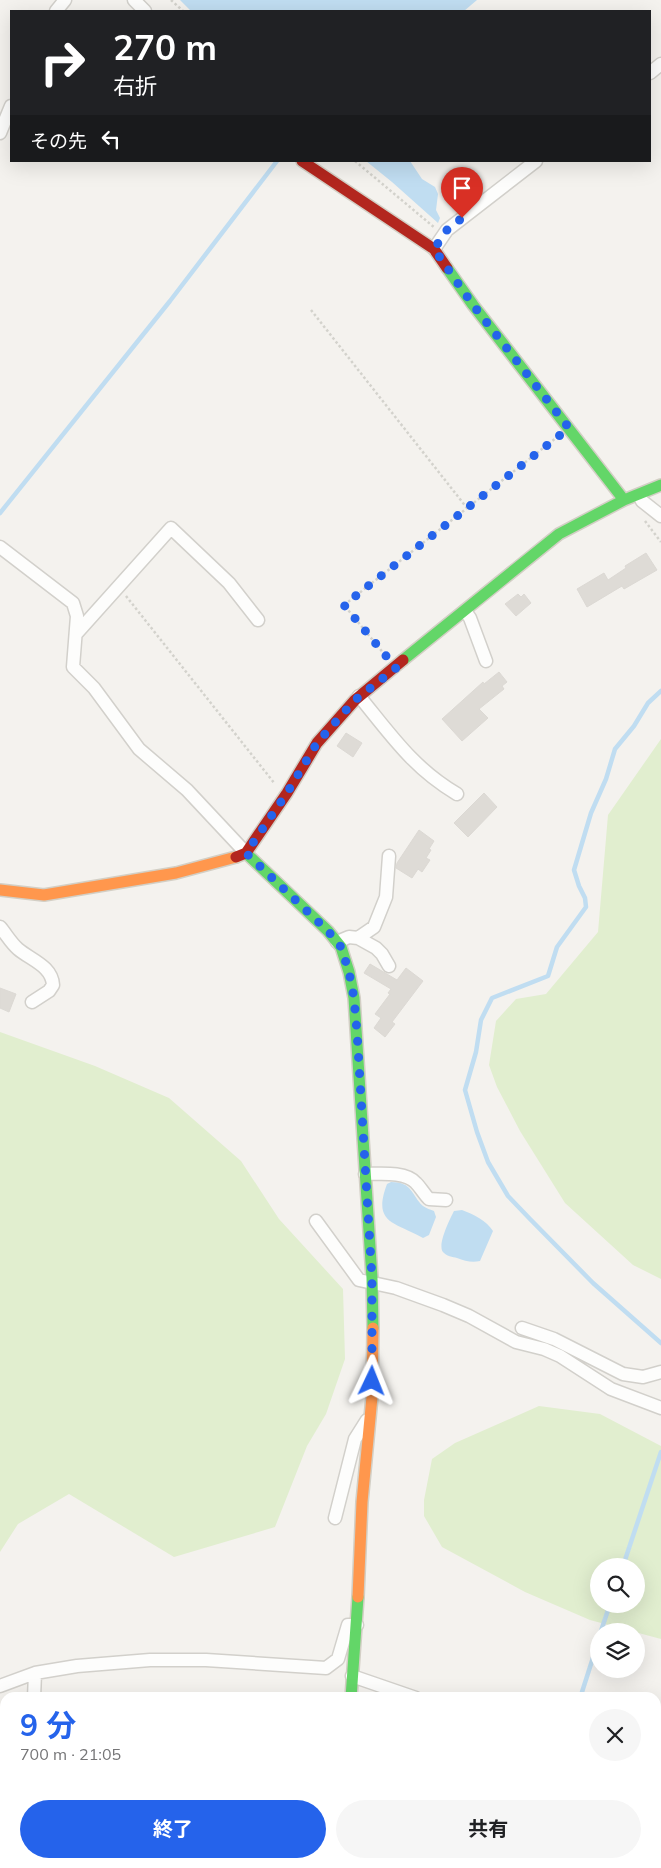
<!DOCTYPE html>
<html lang="ja">
<meta charset="utf-8">
<style>
body{margin:0;font-family:Mulish,"Noto Sans JP",sans-serif;background:#f6f6f6;color:#202124;height:100vh;display:flex;flex-direction:column;font-size:19px;white-space:nowrap}
*{box-sizing:border-box;margin:0}
p{font-size:16px;color:#757577}
.icon{flex:none;width:28px;height:28px;fill:none;stroke:currentColor;stroke-width:2;stroke-linecap:round;stroke-linejoin:round}
.map{position:relative;flex:1;overflow:hidden}
.sheet{position:absolute;left:0px;top:1692px;width:661px;height:176px;display:flex;flex-direction:column;background:#fff;border-radius:15px 15px 0 0;box-shadow:0 5px 20px #0002}
.sheet>*{flex:none}
.banner{position:absolute;left:10px;top:10px;width:641px;height:152px;border-radius:0px;box-shadow:0 5px 20px #0002;background:#202124;color:#fff;overflow:hidden}
.tools{position:absolute;left:590px;top:1558px;display:grid;gap:10px}
.tools a{display:grid;place-items:center;width:55px;height:55px;border-radius:50%;background:#fff;box-shadow:0 5px 20px #0002;font-size:25px}
.pin{position:absolute;display:grid;place-items:center;width:42px;height:42px;color:#fff;margin:-51px -21px;border-radius:50% 50% 50% 0;rotate:-45deg;box-shadow:0 0 5px #0007}
.pin .icon{rotate:45deg}
.me{position:absolute;width:55px;margin:-28px;rotate:2deg;stroke-linejoin:round;filter:drop-shadow(0 0 4px #0008)}
.turn{display:flex;align-items:center;gap:18px;height:105px;padding:0 20px;font-size:22px}
.turn .icon{width:65px;height:65px;stroke-width:2.5}
.turn b{display:block;font-size:35px;line-height:42px}
.then{display:flex;align-items:center;height:48px;padding:0 20px;background:#0003;gap:10px;font-size:19px}
.round{display:grid;place-items:center;flex:none;width:52px;height:52px;border-radius:26px;background:#f6f6f6}
.overview{display:flex;align-items:center;justify-content:space-between;height:85px;padding:0 20px}
h1{font-size:30px;font-weight:700;line-height:38px;color:#2563eb}
.action{display:flex;gap:10px;margin-top:auto;padding:10px 20px}
.action a{flex:1;height:58px;border-radius:30px;background:#2563eb;color:#fff;font-size:20px;font-weight:700;line-height:58px;text-align:center}
.action a+a{background:#f6f6f6;color:#202124}
.map>svg:first-child{display:block}
.green{fill:#e1eecf;fill-rule:evenodd}
.water{fill:#c0ddf1}
.lines{fill:none;stroke-linecap:round;stroke-linejoin:round}
.stream{stroke:#c0ddf1;stroke-width:4.5}
.building{fill:#dedbd6;stroke:#dcd9d4}
.street-casing{stroke:#d2d0cb;stroke-width:15}
.fast-casing{stroke:#d3cfc5;stroke-width:14}
.slow-casing{stroke:#d3cfc5;stroke-width:14}
.jam-casing{stroke:#d3cfc5;stroke-width:14}
.path{stroke:#d3d2cc;stroke-width:2.5;stroke-dasharray:2.5 2.5;stroke-linecap:butt}
.street{stroke:#fdfdfc;stroke-width:12}
.fast{stroke:#63d668;stroke-width:11}
.slow{stroke:#ff974d;stroke-width:11}
.jam{stroke:#b3261e;stroke-width:11}
.route{stroke:#2563eb;stroke-width:9;stroke-dasharray:0 16.2}
</style>
<div class="map">
<svg width="661" height="1868" viewBox="0 0 661 1868">
<rect width="100%" height="100%" fill="#f4f2ee"/>
<path class="green" d="M 661,739 L 661,1279 L 633,1265 L 565,1203 L 520,1131 L 497,1087 L 489,1065 L 496,1021 L 516,999 L 546,994 L 598,932 L 608,815 Z
M 0,1032 L 95,1066 L 169,1098 L 241,1161 L 279,1219 L 343,1289 L 345,1359 L 326,1414 L 307,1446 L 275,1527 L 174,1557 L 69,1494 L 18,1524 L 0,1552 Z
M 539,1406 L 600,1414 L 661,1446 L 661,1639 L 590,1620 L 525,1592 L 442,1547 L 424,1516 L 424,1500 L 432,1459 L 455,1443 ZM 636,1566 L 636,1604 L 599,1604 L 599,1566 Z"/>
<path class="water" d="M 180,0 L 477,0 L 464,11 L 191,11 Z
M 366,161 L 410,161 L 422,179 L 435,187 L 438,194 L 436,210 L 440,218 L 438,223 L 392,182 Z
M 391,1182 C 413,1182 411,1195 423,1206 C 426,1208 431,1210 434,1211 L 436,1217 L 429,1235 L 423,1238 C 395,1222 372,1224 387,1184 Z
M 462,1210 C 473,1214 487,1221 493,1231 L 480,1261 C 472,1263 465,1261 457,1258 C 453,1257 446,1256 443,1252 C 437,1245 450,1219 454,1211 Z"/>
<g class="lines">
<path class="stream" d="M 0,513 L 170,301 L 277,161
M 661,691 L 648,703 L 634,726 L 615,749 L 606,779 L 591,813 L 574,870 L 579,886 L 585,898 L 586,907 L 557,947 L 548,976 L 492,998 L 481,1020 L 476,1052 L 465,1090 L 477,1132 L 488,1162 L 508,1196 L 530,1219 L 593,1283 L 661,1343
M 623,1566 L 661,1452
M 601,1631 L 610,1604
M 583,1698 L 582,1692 L 599,1639
M 407,1868 L 409,1864"/>
</g>
<path class="building" d="M 646,553 L 657,570 L 624,589 L 622,586 L 587,607 L 577,589 L 604,573 L 608,580 L 626,568 L 625,566 Z
M 518,594 L 521,597 L 524,594 L 531,603 L 516,616 L 505,604 Z
M 499,672 L 507,682 L 502,686 L 504,689 L 479,709 L 488,718 L 462,741 L 442,719 L 483,682 L 484,684 Z
M 346,733 L 362,743 L 353,757 L 337,746 Z
M 484,793 L 497,807 L 468,837 L 454,823 Z
M 419,830 L 434,841 L 429,849 L 431,850 L 426,858 L 430,860 L 422,872 L 418,869 L 412,878 L 396,868 L 397,863 Z
M 370,964 L 397,980 L 406,968 L 423,981 L 392,1022 L 395,1024 L 385,1037 L 374,1028 L 381,1018 L 375,1014 L 390,994 L 388,993 L 391,989 L 364,973 Z
M 0,988 L 16,994 L 9,1012 L 0,1008 Z"/>
<g class="lines">
<defs>
<path id="street" d="M 134,0 L 145,11
M 56,11 L 65,0
M 650,73 L 661,64
M 0,133 L 11,106
M 434,249 L 447,230 L 536,161
M 639,495 L 642,501 L 661,516
M 0,547 L 73,603 L 77,616 L 73,667 L 94,688 L 139,749 L 187,790 L 246,853
M 465,611 L 470,618 L 486,661
M 76,634 L 171,528 L 229,583 L 258,620
M 359,696 C 391,735 413,768 457,794
M 0,927 C 6,934 11,943 18,949 C 31,960 52,966 53,985 L 49,991 L 32,1002
M 358,938 L 374,927 L 386,897 L 389,856
M 337,942 L 349,937 L 358,938 L 376,948 L 382,954 L 389,966
M 365,1174 C 379,1174 406,1171 416,1183 C 421,1188 424,1194 429,1199 L 446,1200
M 316,1221 L 359,1280 L 396,1288 L 443,1305 L 469,1316 L 516,1342 L 544,1349 L 560,1356 L 611,1389 L 661,1408
M 522,1328 L 554,1339 L 623,1374 L 643,1377 L 661,1372
M 335,1518 L 355,1439 L 367,1420
M 352,1676 L 416,1698
M 0,1686 L 35,1673 L 77,1666 L 150,1660 L 206,1660 L 326,1668 L 338,1659 L 348,1625 L 357,1625
M 34,1698 L 35,1673
M 20,1868 L 20,1864"/>
<path id="fast" d="M 447,268 L 473,305 L 624,500
M 403,660 L 559,534 L 624,500 L 661,485
M 246,853 L 328,931 L 341,947 L 349,972 L 354,998 L 372,1278 L 373,1328
M 351,1698 L 358,1597
M 302,1868 L 304,1864"/>
<path id="slow" d="M 0,890 L 44,895 L 176,873 L 236,857
M 358,1597 L 362,1502 L 372,1397 L 373,1328"/>
<path id="jam" d="M 302,161 L 434,249 L 447,268
M 236,857 L 246,853 L 287,793 L 317,743 L 355,700 L 403,660"/>
</defs>
<use href="#street" class="street-casing"/>
<use href="#fast" class="fast-casing"/>
<use href="#slow" class="slow-casing"/>
<use href="#jam" class="jam-casing"/>
<path class="path" d="M 171,0 L 183,11
M 355,161 L 435,228
M 311,310 L 467,508
M 645,521 L 661,542
M 126,596 L 275,784
M 385,655 L 344,605 L 556,438"/>
<use href="#street" class="street"/>
<use href="#fast" class="fast"/>
<use href="#slow" class="slow"/>
<use href="#jam" class="jam"/>
</g>
<g class="lines">
<path class="route" d="M 372,1381 L 372,1278 L 357,1032 L 354,998 L 349,972 L 341,947 L 328,931 L 246,853 L 287,793 L 317,743 L 355,700 L 396,668 L 344,605 L 569,428 L 473,305 L 434,249 L 447,230 L 462,218"/>
</g>
</svg>
<div class="tools">
<a><svg class="icon" aria-label="search" viewBox="0 0 24 24"><circle cx="10" cy="10" r="6"/><path d="M15 15l6 6"/></svg></a>
<a><svg class="icon" aria-label="layers" viewBox="0 0 24 24"><path d="M12 4l9 5-9 5-9-5zM3 14l9 5 9-5"/></svg></a>
</div>
<div class="pin" style="left:462px;top:218px;background:#d93025"><svg class="icon" aria-label="arrive" viewBox="0 0 24 24"><path d="M6 21V4h12l-3 4 3 4H6"/></svg></div>
<svg class="me" style="left:372px;top:1381px" viewBox="-20 -20 40 40"><path d="M0-17L14 15 0 8-14 15z" fill="#2563eb" stroke="#fff" stroke-width="4"/></svg>
<div class="banner">
<div class="turn"><svg class="icon" aria-label="right" viewBox="0 0 24 24"><path d="M7 20v-9h11M14 6l5 5-5 5"/></svg><div><b>270 m</b>右折</div></div>
<div class="then">その先<svg class="icon" aria-label="left" viewBox="0 0 24 24"><path d="M17 20v-9H6M10 6l-5 5 5 5"/></svg></div>
</div>
<section class="sheet">
<div class="overview"><div><h1>9 分</h1><p>700 m · 21:05</p></div><a class="round"><svg class="icon" aria-label="close" viewBox="0 0 24 24"><path d="M6 6l12 12M18 6L6 18"/></svg></a></div>
<div class="action"><a>終了</a><a>共有</a></div>
</section>
</div>
